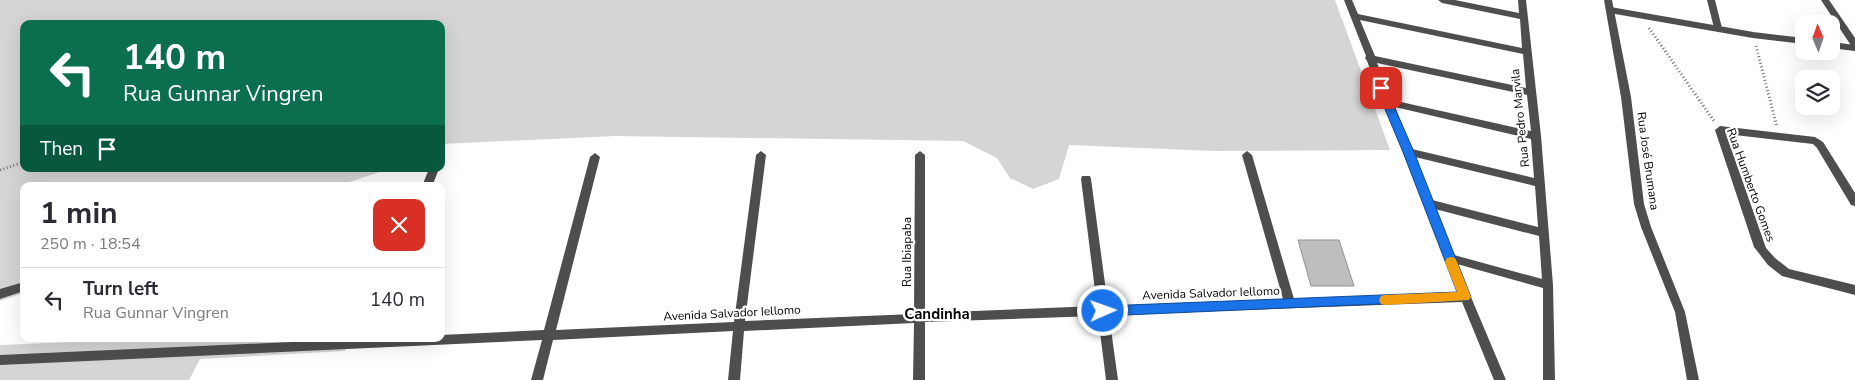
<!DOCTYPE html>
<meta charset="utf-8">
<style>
body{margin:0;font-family:"Nunito Sans",sans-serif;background:#f2f2f3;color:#2b2b33;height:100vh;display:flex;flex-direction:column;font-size:19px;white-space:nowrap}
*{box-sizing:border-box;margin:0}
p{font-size:16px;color:#7c7c81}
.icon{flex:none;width:28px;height:28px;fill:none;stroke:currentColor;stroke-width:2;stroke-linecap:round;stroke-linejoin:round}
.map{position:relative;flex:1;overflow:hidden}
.details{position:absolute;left:20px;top:182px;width:425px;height:160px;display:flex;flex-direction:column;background:#fff;border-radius:10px;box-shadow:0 5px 20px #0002}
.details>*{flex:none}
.guide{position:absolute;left:20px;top:20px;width:425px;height:152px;border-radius:10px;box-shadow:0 5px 20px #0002;background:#0b6e4f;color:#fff;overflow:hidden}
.needle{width:32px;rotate:358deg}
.tools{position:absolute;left:1795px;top:15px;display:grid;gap:10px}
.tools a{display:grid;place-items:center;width:45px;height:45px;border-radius:10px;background:#fff;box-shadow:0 5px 20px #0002;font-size:25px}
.pin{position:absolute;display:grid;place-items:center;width:42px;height:42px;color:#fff;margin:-21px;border-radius:10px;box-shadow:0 2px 8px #0006}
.me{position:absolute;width:55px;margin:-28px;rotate:88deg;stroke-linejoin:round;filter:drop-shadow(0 0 4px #0008)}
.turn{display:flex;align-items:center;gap:18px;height:105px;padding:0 20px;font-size:22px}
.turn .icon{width:65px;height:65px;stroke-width:2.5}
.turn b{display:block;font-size:35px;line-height:42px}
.then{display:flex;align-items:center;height:48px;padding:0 20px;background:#0003;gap:10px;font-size:19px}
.round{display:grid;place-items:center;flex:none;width:52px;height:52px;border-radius:10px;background:#f2f2f3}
.overview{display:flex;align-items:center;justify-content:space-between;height:85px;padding:0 20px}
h1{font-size:30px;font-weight:700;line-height:38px}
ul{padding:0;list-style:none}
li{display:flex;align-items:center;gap:15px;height:65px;padding:0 20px;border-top:1px solid #e1e1e2}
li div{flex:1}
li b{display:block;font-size:19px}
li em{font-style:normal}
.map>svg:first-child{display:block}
.green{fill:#d5d5d5}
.building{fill:#bebebe;stroke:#929292}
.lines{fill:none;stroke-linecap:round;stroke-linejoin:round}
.path{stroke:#707070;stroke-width:3;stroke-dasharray:1 2.5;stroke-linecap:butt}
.service{stroke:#4e4e4e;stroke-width:6}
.minor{fill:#4e4e4e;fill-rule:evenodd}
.route{fill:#1a73e8;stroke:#114b97}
.slow{fill:#f59e0b}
.labels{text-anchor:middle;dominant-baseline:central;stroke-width:4.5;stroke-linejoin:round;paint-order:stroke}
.street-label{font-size:12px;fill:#000;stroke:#fff}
.quarter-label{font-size:15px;font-weight:bold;fill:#000;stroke:#fff}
</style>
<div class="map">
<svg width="1855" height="380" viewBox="0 0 1855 380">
<rect width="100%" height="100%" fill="#fff"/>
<path class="green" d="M 0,0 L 1335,0 L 1390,150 L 1215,151 L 1069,145 L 1059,179 L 1033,189 L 1010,178 L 997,158 L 963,141 L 615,136 L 441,144 L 441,24 L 24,24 L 24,169 L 389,169 L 337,186 L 24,186 L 24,293 L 0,301 Z
M 148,339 L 350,339 L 345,351 L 200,359 L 189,380 L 0,380 L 0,345 Z"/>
<path class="building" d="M 1298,240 L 1339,240 L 1354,286 L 1311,286 Z"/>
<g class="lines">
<path class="path" d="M 1649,28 L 1714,121
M 1756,46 L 1777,127
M 0,170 L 24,162"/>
<path class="service" d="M 1610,10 L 1753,35 L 1804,41
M 1831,45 L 1855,48"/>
<path class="minor" d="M 1344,0 L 1352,0 L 1358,14 L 1522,48 L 1520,19 L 1442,3 L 1438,0 L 1455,0 L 1519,13 L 1518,0 L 1526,0 L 1541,136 L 1553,285 L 1555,380 L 1543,380 L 1543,288 L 1457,264 L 1506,380 L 1494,380 L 1462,302 L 1109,315 L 1118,380 L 1106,380 L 1098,316 L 925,322 L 925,380 L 913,380 L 914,323 L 744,331 L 740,380 L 728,380 L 733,331 L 553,340 L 543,380 L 531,380 L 542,340 L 0,365 L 0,355 L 358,339 L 441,339 L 441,335 L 544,330 L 590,157 L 595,153 L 600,157 L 556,330 L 734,322 L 756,155 L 761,151 L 766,155 L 745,321 L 914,314 L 915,155 L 920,151 L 925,155 L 925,313 L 1097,306 L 1081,179 L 1082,176 L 1090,176 L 1091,179 L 1108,306 L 1283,299 L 1242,155 L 1247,151 L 1252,155 L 1294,299 L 1458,293 L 1367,61 L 1365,58 L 1366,56 ZM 1360,20 L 1523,54 L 1526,88 L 1375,56 ZM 1377,63 L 1527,95 L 1531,131 L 1392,100 ZM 1395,107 L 1531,139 L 1534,178 L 1412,149 ZM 1415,157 L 1535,186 L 1538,227 L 1432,200 ZM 1435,209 L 1539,236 L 1542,279 L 1454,255 Z
M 1604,0 L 1612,0 L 1631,97 L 1644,204 L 1651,227 L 1685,312 L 1699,380 L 1687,380 L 1675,312 L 1641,227 L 1634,204 L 1621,97 Z
M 1707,0 L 1715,0 L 1722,28 L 1721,30 L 1718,31 L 1714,28 Z
M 1821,0 L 1829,0 L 1855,38 L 1855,48 L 1852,47 Z
M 1720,126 L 1815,137 L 1823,142 L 1855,193 L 1855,206 L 1851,205 L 1817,148 L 1813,144 L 1726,134 L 1766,248 L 1775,258 L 1789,269 L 1855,285 L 1855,295 L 1782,276 L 1768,265 L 1754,247 L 1715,130 Z
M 429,169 L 439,169 L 432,186 L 422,186 Z
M 24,282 L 24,291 L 0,299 L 0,289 Z"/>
</g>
<path class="route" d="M 1381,84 L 1386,88 L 1414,152 L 1471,297 L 1469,300 L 1103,316 L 1098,315 L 1097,311 L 1098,307 L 1103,306 L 1457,292 L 1403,152 L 1376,88 Z"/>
<path class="slow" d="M 1451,257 L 1455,258 L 1457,262 L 1471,297 L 1469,300 L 1385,305 L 1381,304 L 1379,300 L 1381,296 L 1385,295 L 1457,292 L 1445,262 L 1447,258 Z"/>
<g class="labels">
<g class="street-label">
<text transform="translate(1520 118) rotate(-96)">Rua Pedro Marvila</text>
<text transform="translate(1648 161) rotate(82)">Rua José Brumana</text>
<text transform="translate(1751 185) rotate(70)">Rua Humberto Gomes</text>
<text transform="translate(907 252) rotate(-90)">Rua Ibiapaba</text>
<text transform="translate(1211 293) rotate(-2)">Avenida Salvador Iellomo</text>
<text transform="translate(732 313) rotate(-3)">Avenida Salvador Iellomo</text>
</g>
<g class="quarter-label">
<text x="937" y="314">Candinha</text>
</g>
</g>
</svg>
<div class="tools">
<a><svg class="needle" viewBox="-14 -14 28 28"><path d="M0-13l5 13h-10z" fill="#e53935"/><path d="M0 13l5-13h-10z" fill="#7c7c81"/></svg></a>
<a><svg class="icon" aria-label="layers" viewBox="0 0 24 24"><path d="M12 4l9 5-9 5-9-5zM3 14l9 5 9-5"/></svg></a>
</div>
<div class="pin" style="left:1381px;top:88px;background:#d93025"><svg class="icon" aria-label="arrive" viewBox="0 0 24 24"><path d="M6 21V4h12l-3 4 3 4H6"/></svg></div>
<svg class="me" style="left:1103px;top:311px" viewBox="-20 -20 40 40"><circle r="17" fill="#1a73e8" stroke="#fff" stroke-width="3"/><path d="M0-11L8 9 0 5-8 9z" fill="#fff"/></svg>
<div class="guide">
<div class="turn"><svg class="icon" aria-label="left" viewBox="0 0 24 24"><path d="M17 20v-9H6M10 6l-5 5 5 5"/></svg><div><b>140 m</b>Rua Gunnar Vingren</div></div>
<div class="then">Then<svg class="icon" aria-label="arrive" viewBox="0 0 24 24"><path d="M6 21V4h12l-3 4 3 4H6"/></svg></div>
</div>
<section class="details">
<div class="overview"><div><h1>1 min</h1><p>250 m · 18:54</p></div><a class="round" style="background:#d93025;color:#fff"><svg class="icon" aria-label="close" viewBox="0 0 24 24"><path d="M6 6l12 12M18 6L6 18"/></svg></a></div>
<ul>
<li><svg class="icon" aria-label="left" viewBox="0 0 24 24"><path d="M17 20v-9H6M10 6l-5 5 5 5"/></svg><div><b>Turn left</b><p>Rua Gunnar Vingren</p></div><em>140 m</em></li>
</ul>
</section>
</div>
